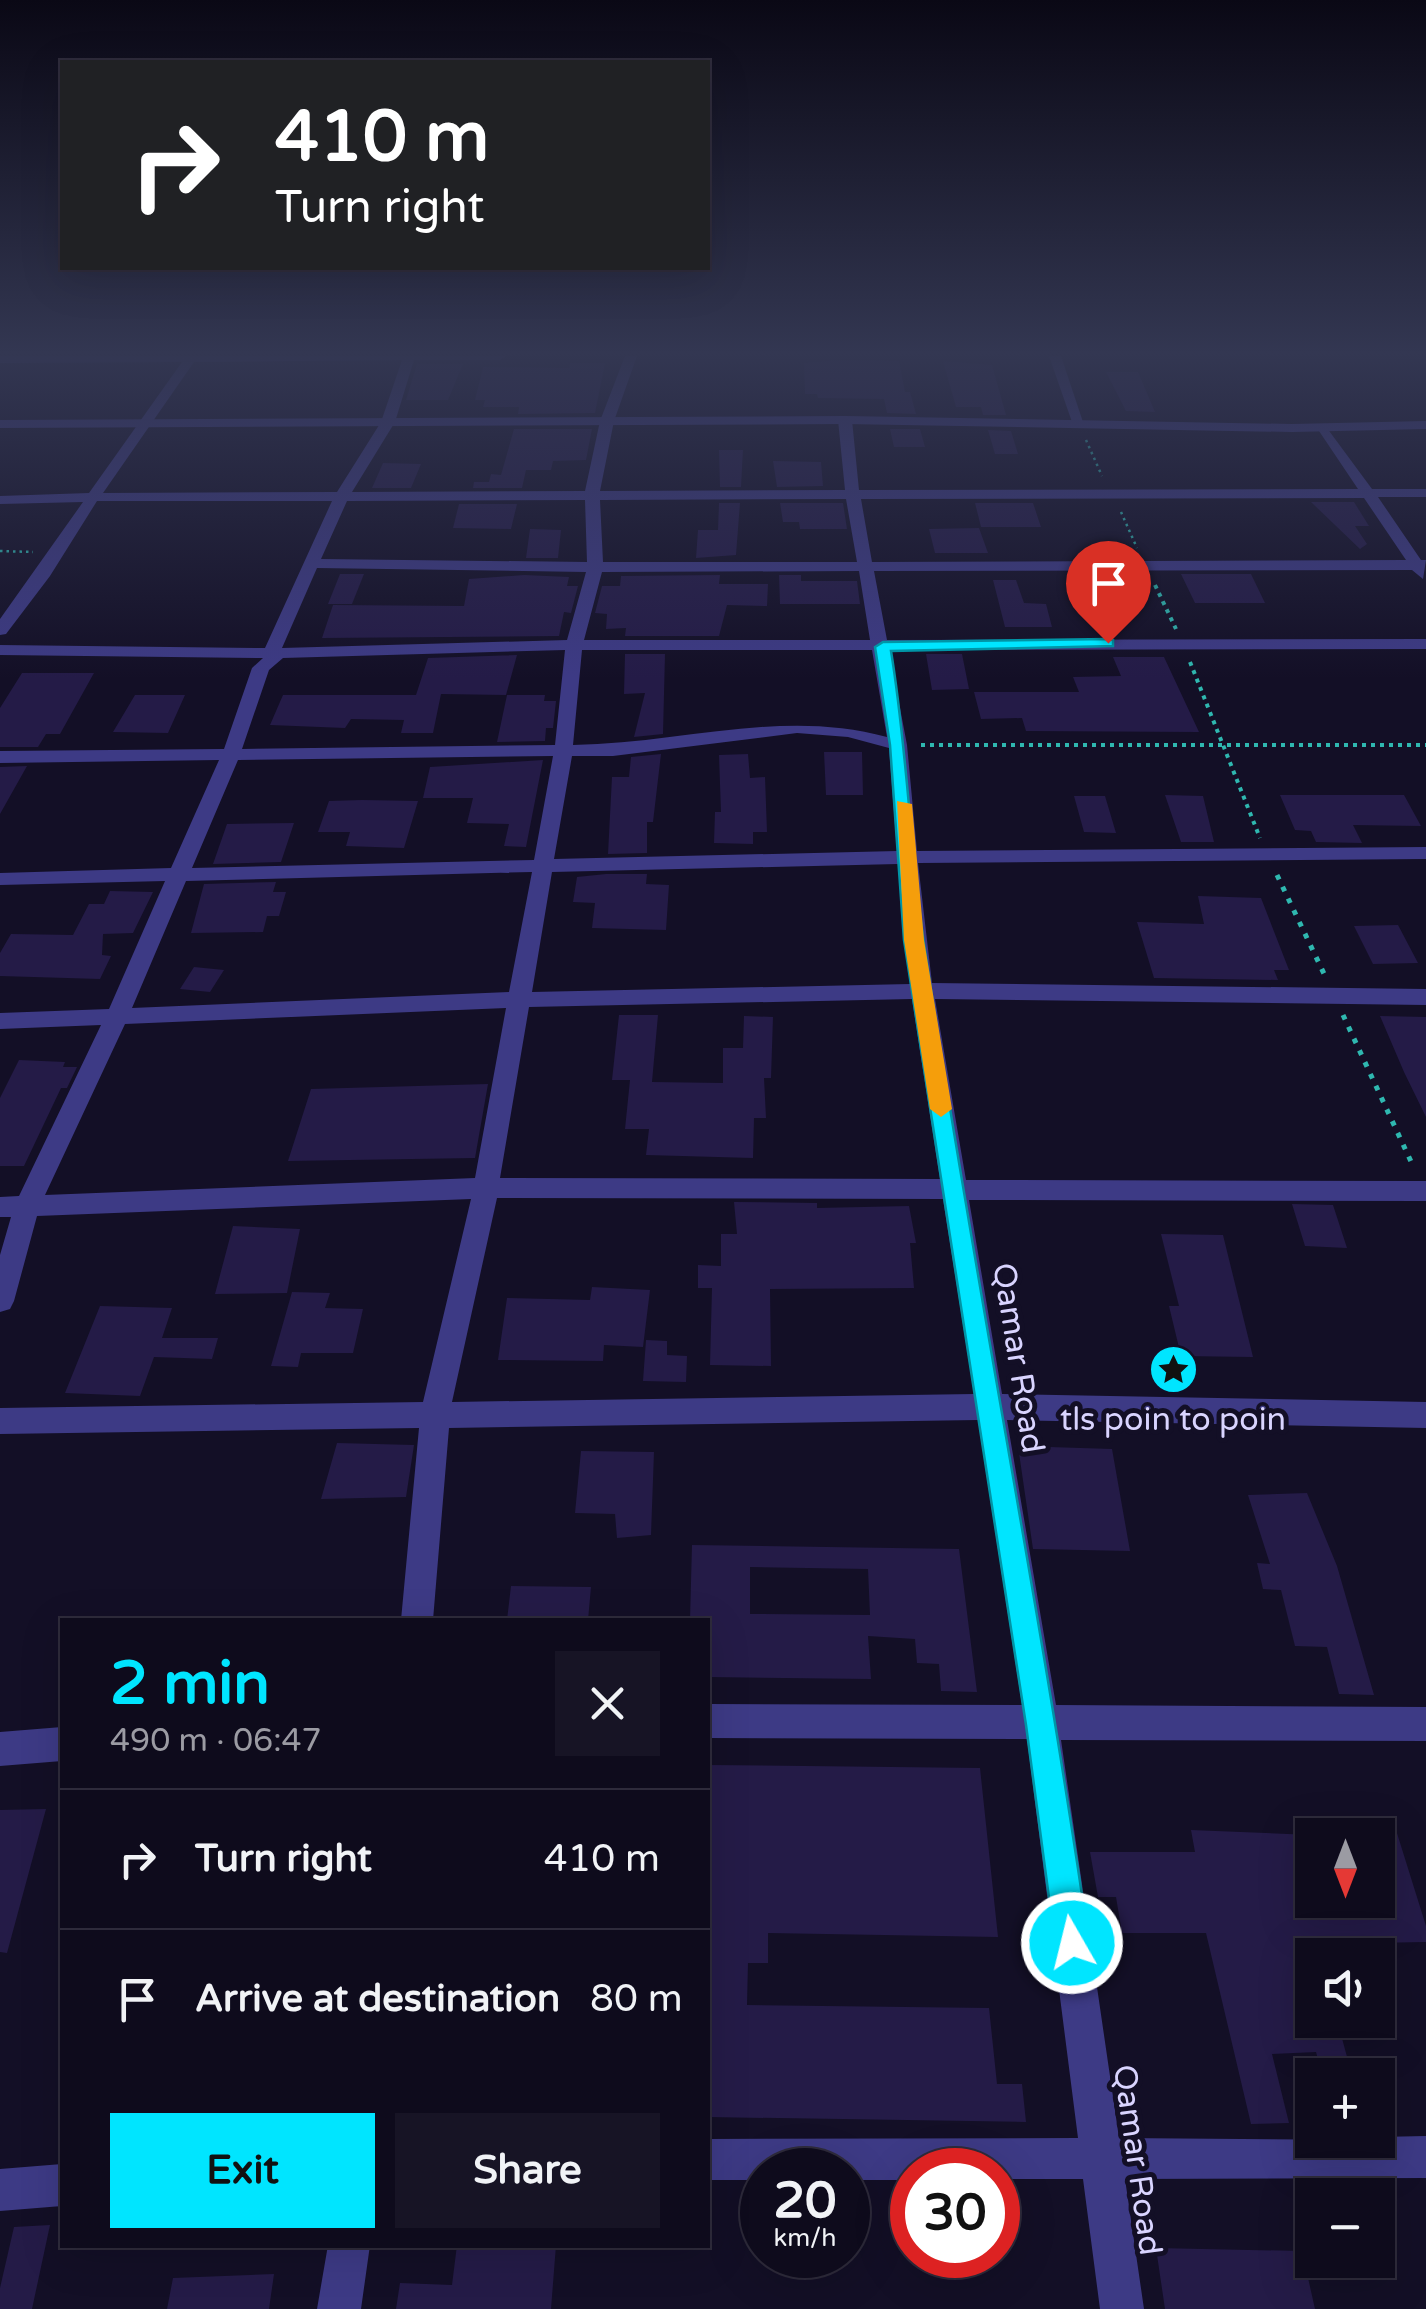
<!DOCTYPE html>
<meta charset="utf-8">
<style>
body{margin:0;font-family:"Varela Round",sans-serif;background:#171425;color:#f1f3f6;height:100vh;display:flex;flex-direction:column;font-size:38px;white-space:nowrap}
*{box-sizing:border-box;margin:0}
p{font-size:32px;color:#9b9ba3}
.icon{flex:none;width:55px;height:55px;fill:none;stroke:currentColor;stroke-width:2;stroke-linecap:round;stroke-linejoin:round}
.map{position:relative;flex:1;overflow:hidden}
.sheet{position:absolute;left:60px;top:1618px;width:650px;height:630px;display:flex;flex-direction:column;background:#0e0b1c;border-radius:0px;box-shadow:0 10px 40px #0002,0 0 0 2px #2e2b3b}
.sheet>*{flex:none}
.banner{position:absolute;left:60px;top:60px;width:650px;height:210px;border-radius:0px;box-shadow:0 10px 40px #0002,0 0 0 2px #2e2b3b;background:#202124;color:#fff;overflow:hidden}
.needle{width:65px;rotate:180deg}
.buttons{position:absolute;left:1295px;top:1818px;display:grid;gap:20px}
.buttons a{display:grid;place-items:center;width:100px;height:100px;border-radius:0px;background:#0e0b1c;box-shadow:0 10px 40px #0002,0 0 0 2px #2e2b3b;font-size:50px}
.speed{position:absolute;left:740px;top:2148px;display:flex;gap:20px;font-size:50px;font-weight:700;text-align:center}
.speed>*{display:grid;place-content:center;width:130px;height:130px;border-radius:50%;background:#0e0b1c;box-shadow:0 10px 40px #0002,0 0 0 2px #2e2b3b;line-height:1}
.speed small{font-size:25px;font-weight:400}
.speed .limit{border:15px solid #d22;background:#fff;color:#111}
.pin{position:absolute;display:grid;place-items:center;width:85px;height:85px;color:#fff;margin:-102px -42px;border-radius:50% 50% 50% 0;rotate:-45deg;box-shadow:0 0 10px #0007}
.pin .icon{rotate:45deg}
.me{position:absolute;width:110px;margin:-55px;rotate:352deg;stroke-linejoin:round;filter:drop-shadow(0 0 8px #0008)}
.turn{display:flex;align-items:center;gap:35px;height:210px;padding:0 50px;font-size:45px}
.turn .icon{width:130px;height:130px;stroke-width:2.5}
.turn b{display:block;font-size:70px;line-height:85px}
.round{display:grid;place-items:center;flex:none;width:105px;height:105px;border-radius:0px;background:#171425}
.overview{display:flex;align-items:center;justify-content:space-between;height:170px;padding:0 50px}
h1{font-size:60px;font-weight:700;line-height:75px;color:#00e5ff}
.cta{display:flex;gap:20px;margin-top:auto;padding:20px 50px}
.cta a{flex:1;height:115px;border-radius:0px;background:#00e5ff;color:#111;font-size:40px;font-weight:700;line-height:115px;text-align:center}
.cta a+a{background:#171425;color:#f1f3f6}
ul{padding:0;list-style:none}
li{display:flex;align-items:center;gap:30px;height:140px;padding:0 50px;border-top:2px solid #2e2b3b}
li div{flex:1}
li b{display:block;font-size:38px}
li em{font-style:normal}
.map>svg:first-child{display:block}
.building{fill:#241b47;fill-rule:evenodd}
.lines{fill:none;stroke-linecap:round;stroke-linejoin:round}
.path-far2{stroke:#2fb8b0;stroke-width:2.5;stroke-dasharray:2.5 4;stroke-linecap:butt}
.path-far1{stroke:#2fb8b0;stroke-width:4;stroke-dasharray:4 5;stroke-linecap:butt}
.path{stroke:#2fb8b0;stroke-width:5;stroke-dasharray:5 8;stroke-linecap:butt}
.minor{fill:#3d3a85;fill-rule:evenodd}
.tertiary{fill:#3d3a85;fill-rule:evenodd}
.route{fill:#00e5ff;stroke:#0095a6;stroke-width:2.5}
.slow{fill:#f59e0b}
.labels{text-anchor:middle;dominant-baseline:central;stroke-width:10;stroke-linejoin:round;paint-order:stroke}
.street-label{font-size:32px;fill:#d9d4ff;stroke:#130f26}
.poi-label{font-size:32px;fill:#d9d4ff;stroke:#130f26}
</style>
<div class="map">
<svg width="1426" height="2309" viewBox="0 0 1426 2309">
<rect width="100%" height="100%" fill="#130f26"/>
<path class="building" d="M 838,360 L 899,361 L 905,392 L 910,392 L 916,414 L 887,413 L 884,399 L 818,398 L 817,394 L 805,394 L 804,363 Z
M 943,361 L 992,365 L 1006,415 L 983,415 L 981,407 L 956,407 Z
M 570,363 L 605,363 L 595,413 L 518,414 L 519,407 L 483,407 L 485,400 L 475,400 L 483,367 L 569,368 Z
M 417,364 L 463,364 L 448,400 L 406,400 Z
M 1106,372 L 1138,372 L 1155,412 L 1126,411 Z
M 514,429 L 592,429 L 586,460 L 553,461 L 551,470 L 526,470 L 522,488 L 473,488 L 474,482 L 489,482 L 491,474 L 501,475 Z
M 890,429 L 920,429 L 925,447 L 894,447 Z
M 988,430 L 1011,431 L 1018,454 L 995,454 Z
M 719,450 L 743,450 L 741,487 L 720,487 Z
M 773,461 L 821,462 L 823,486 L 777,487 Z
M 383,463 L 421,464 L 411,488 L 372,488 Z
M 1311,502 L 1354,502 L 1369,526 L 1355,526 L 1367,544 L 1360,549 Z
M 719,503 L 740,503 L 736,555 L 696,558 L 698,530 L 718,530 Z
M 780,503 L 843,503 L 847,529 L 800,529 L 799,522 L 783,522 Z
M 975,503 L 1033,503 L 1041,527 L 981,527 Z
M 459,504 L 517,504 L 511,529 L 453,528 Z
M 979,528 L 988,553 L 935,553 L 929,529 Z
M 530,529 L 561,530 L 558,558 L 526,558 Z
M 340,574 L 364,574 L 352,604 L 328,604 Z
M 1087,574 L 1125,574 L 1135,603 L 1096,603 Z
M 1181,574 L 1251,574 L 1265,603 L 1195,603 Z
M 524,575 L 569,577 L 567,586 L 578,586 L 571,613 L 564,612 L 559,636 L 322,638 L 333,605 L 464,606 L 469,579 Z
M 720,575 L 719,584 L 768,584 L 767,606 L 727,605 L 719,636 L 625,636 L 626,628 L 606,629 L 607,614 L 595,613 L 602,586 L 620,586 L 621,576 Z
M 779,575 L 801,575 L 801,581 L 857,581 L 860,604 L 780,604 Z
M 993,580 L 1016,580 L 1024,603 L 1046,604 L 1052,627 L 1005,627 Z
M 625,654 L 665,654 L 663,734 L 634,737 L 645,693 L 624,694 Z
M 926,654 L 962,654 L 969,689 L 932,690 Z
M 517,655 L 506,695 L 441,694 L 433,733 L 401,733 L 404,720 L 351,719 L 345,728 L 270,725 L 283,695 L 416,695 L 428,658 Z
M 1113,657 L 1164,657 L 1199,732 L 1026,731 L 1022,718 L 981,719 L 974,692 L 1079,692 L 1073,677 L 1121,676 Z
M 22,673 L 94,673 L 60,734 L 46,734 L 38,747 L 0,747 L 0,708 Z
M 135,695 L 185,695 L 168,733 L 113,732 Z
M 507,695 L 545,695 L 544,701 L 556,701 L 553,728 L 546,728 L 545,741 L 497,742 Z
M 824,752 L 862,752 L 863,795 L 826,795 Z
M 661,754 L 653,822 L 647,822 L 647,853 L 608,854 L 612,777 L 629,777 L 631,757 Z
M 748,754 L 750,778 L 765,777 L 767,832 L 753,832 L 753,844 L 714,843 L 715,812 L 721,812 L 719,755 Z
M 543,760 L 526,847 L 504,846 L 509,824 L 467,823 L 473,798 L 423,798 L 430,767 Z
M 27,766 L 0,814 L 0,767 Z
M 1165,795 L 1203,796 L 1214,842 L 1181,842 Z
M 1280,795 L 1404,795 L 1421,826 L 1353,825 L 1362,843 L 1316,842 L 1311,831 L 1295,830 Z
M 1074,796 L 1105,796 L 1116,833 L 1084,832 Z
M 362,800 L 418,801 L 404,848 L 346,846 L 350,832 L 318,832 L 329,801 Z
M 294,823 L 281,862 L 213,864 L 227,824 Z
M 606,874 L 647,874 L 646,884 L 669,885 L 666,930 L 592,928 L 595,903 L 573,902 L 577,877 Z
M 276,882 L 273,892 L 286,892 L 279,916 L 267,916 L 263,932 L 191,933 L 204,884 Z
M 110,891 L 153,892 L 133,933 L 103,934 L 102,955 L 111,956 L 100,979 L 0,976 L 0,953 L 11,934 L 73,935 L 89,904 L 104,904 Z
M 1198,896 L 1261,898 L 1289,970 L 1274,970 L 1278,980 L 1154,978 L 1137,922 L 1204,924 Z
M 1398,925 L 1418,963 L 1373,964 L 1354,926 Z
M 194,967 L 224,970 L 210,992 L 180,989 Z
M 619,1015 L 658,1015 L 652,1082 L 723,1083 L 723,1048 L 743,1048 L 744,1016 L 773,1017 L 771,1078 L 764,1078 L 766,1118 L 754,1118 L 753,1158 L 646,1155 L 649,1129 L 625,1129 L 630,1080 L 612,1080 Z
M 1380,1016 L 1426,1017 L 1426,1117 L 1404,1072 Z
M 19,1060 L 65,1062 L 63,1067 L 77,1067 L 67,1088 L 61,1088 L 24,1166 L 0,1166 L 0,1098 Z
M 488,1084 L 475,1158 L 288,1161 L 311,1089 Z
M 734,1202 L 817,1203 L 817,1208 L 909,1206 L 916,1243 L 910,1243 L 914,1288 L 770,1289 L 771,1366 L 710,1365 L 712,1288 L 698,1288 L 698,1265 L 721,1266 L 721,1234 L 737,1234 Z
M 1292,1204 L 1333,1205 L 1347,1248 L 1305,1246 Z
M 233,1226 L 300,1229 L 287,1293 L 215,1294 Z
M 1161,1234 L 1223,1235 L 1253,1357 L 1181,1356 L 1169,1306 L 1179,1306 Z
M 592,1287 L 650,1290 L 643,1347 L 604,1345 L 603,1361 L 498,1360 L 507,1298 L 590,1300 Z
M 292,1292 L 330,1293 L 325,1308 L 363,1309 L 353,1353 L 301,1353 L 298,1367 L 271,1366 Z
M 100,1306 L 172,1308 L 162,1338 L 218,1338 L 212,1359 L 154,1357 L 140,1396 L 65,1393 Z
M 646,1340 L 667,1341 L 667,1355 L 687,1356 L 686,1382 L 643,1381 Z
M 337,1443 L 414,1445 L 406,1497 L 321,1499 Z
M 1018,1446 L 1112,1449 L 1130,1551 L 1033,1549 Z
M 581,1451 L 654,1452 L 651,1535 L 617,1538 L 615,1514 L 575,1513 Z
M 1307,1493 L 1337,1566 L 1374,1695 L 1339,1694 L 1327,1647 L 1295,1646 L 1281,1590 L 1263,1589 L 1257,1563 L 1270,1564 L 1248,1495 Z
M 692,1545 L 959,1549 L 977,1692 L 941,1691 L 939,1664 L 917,1663 L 915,1639 L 868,1636 L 871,1679 L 708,1677 L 708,1620 L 690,1620 ZM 750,1567 L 868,1569 L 870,1615 L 750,1614 Z
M 511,1586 L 591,1587 L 588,1620 L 507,1620 Z
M 708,1765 L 980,1768 L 998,1937 L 768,1933 L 768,1963 L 748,1963 L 747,2005 L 989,2008 L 997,2084 L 1022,2084 L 1026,2122 L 708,2117 Z
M 46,1809 L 7,1953 L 0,1952 L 0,1810 Z
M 1191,1830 L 1312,1835 L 1312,1900 L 1378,1900 L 1378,1830 L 1396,1830 L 1426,1926 L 1426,1942 L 1316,1944 L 1319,1955 L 1312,1955 L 1312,2020 L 1337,2020 L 1352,2075 L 1322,2075 L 1316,2052 L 1272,2054 L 1289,2123 L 1251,2124 L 1206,1933 L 1122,1933 L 1116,1897 L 1098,1897 L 1090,1852 L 1195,1852 Z
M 50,2225 L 32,2309 L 0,2309 L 0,2288 L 14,2227 Z
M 457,2245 L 556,2245 L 551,2309 L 396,2309 L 400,2283 L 452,2285 Z
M 1156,2248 L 1302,2251 L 1315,2309 L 1165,2309 Z
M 274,2274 L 269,2309 L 167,2309 L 173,2278 Z"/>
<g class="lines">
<path class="path-far2" d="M 1086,440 L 1102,476
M 1121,512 L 1137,548
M 0,551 L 33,552"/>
<path class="path-far1" d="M 1155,585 L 1176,629
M 1190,662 L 1260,838
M 921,745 L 1426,745"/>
<path class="path" d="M 1277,875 L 1326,978
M 1343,1015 L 1414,1168"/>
<path class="minor" d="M 0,356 L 506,356 L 500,360 L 414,360 L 395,422 L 352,492 L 585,491 L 600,421 L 625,356 L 637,356 L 614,421 L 600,491 L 845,490 L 838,420 L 845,416 L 852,420 L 859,490 L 1358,489 L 1317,428 L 1324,424 L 1372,489 L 1426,489 L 1426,497 L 1378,497 L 1421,560 L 1426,560 L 1423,579 L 1412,570 L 874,571 L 887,640 L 1426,639 L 1426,649 L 889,650 L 907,745 L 917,851 L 1426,847 L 1426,859 L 918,863 L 932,983 L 1426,989 L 1426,1005 L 935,999 L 966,1180 L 1426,1181 L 1426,1201 L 969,1200 L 1002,1394 L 1426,1402 L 1426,1428 L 1007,1420 L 1056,1705 L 1426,1707 L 1426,1741 L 1061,1740 L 1119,2138 L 1378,2140 L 1378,2137 L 1426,2136 L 1426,2178 L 1125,2179 L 1144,2309 L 1100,2309 L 1083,2179 L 998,2179 L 998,2170 L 912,2170 L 912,2180 L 848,2180 L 848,2170 L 762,2170 L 762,2180 L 708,2180 L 708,2139 L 1078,2138 L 1027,1739 L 708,1738 L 708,1704 L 1022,1705 L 978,1420 L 449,1428 L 433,1620 L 401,1620 L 419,1428 L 0,1434 L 0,1408 L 423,1402 L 471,1199 L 37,1216 L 14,1301 L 10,1309 L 0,1312 L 0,1255 L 11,1217 L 0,1217 L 0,1197 L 19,1196 L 101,1025 L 0,1029 L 0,1013 L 109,1009 L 165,881 L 0,885 L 0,873 L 171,868 L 219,760 L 0,763 L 0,751 L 224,749 L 252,668 L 263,658 L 0,655 L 0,645 L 265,648 L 332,501 L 97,501 L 50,576 L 6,634 L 0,635 L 0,619 L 83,502 L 0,504 L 0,496 L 89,493 L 182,362 L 0,363 ZM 402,360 L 381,422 L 337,492 L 103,493 L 194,362 ZM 1364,498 L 1406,560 L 872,562 L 861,499 ZM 846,499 L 857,562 L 603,562 L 600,500 ZM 585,500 L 587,562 L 321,559 L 347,501 ZM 317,568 L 586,572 L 567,640 L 282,648 ZM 859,571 L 870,640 L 584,640 L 602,572 ZM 565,650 L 555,745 L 242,749 L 269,670 L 283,658 ZM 582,650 L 872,650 L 887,737 C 781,708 681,744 573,745 ZM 797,733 L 848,737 L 889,748 L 897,851 L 554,859 L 572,756 L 613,756 ZM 553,756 L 534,860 L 192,868 L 238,760 ZM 898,864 L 910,984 L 532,992 L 552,872 ZM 532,872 L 509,992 L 132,1008 L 186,881 ZM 912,999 L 940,1179 L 500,1178 L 529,1007 ZM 506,1008 L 475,1178 L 45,1195 L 125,1024 ZM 497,1198 L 943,1199 L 974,1394 L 452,1402 Z
M 1049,356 L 1061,356 L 1084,425 L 1072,422 Z
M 62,1727 L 62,1761 L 0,1766 L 0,1732 Z
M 62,2164 L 62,2206 L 0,2211 L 0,2169 Z
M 328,2245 L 370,2245 L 361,2309 L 317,2309 Z"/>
<path class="tertiary" d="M 845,416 L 1292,424 L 1426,421 L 1426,429 L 1292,432 L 845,424 L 0,428 L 0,420 Z"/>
</g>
<linearGradient id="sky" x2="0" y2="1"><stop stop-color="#0a0815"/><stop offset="0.52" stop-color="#333752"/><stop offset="1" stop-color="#333752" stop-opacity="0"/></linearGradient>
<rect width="1426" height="679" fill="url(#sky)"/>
<path class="route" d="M 1108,639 L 1113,640 L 1113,646 L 891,651 C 907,748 910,847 924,944 C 974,1278 1041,1609 1089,1943 L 1084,1955 L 1072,1960 L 1060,1955 L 1055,1943 L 1026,1725 L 904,940 L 890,745 L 875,647 L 883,642 Z"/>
<path class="slow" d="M 897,801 L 912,804 L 924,940 L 952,1109 L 941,1117 L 930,1109 L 904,940 Z"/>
<defs>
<symbol id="sight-disc" viewBox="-11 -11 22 22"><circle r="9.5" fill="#00e5ff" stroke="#130f26"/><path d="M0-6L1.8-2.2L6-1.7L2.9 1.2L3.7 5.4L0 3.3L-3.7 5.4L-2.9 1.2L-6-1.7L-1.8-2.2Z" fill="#111"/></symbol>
</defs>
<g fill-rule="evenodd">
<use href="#sight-disc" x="1146" y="1342" width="55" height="55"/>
</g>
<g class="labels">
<g class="street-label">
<text transform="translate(1018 1358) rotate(81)">Qamar Road</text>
<text transform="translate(1137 2160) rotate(82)">Qamar Road</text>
</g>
<g class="poi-label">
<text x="1173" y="1420">tls poin to poin</text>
</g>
</g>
</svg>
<div class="buttons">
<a><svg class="needle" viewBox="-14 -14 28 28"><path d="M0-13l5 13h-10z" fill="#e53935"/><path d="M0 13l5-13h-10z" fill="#9b9ba3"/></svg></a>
<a><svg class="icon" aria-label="sound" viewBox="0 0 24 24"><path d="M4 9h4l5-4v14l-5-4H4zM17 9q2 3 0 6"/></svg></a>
<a>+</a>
<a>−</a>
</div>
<div class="speed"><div>20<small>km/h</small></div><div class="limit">30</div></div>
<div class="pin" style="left:1108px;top:643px;background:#d93025"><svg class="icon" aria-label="arrive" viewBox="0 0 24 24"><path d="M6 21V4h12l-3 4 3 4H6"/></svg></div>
<svg class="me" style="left:1072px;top:1943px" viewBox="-20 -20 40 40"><circle r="17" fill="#00e5ff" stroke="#fff" stroke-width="3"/><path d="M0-11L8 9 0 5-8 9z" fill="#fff"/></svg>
<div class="banner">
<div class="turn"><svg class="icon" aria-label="right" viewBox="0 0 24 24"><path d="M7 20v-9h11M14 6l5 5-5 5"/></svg><div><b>410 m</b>Turn right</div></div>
</div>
<section class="sheet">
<div class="overview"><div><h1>2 min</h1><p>490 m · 06:47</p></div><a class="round"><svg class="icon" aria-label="close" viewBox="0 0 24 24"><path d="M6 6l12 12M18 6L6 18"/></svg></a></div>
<ul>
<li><svg class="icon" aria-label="right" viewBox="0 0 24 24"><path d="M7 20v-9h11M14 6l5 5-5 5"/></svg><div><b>Turn right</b></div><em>410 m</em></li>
<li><svg class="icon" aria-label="arrive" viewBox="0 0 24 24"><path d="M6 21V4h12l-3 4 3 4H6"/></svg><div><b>Arrive at destination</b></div><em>80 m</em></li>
</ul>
<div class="cta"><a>Exit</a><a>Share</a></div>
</section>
</div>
